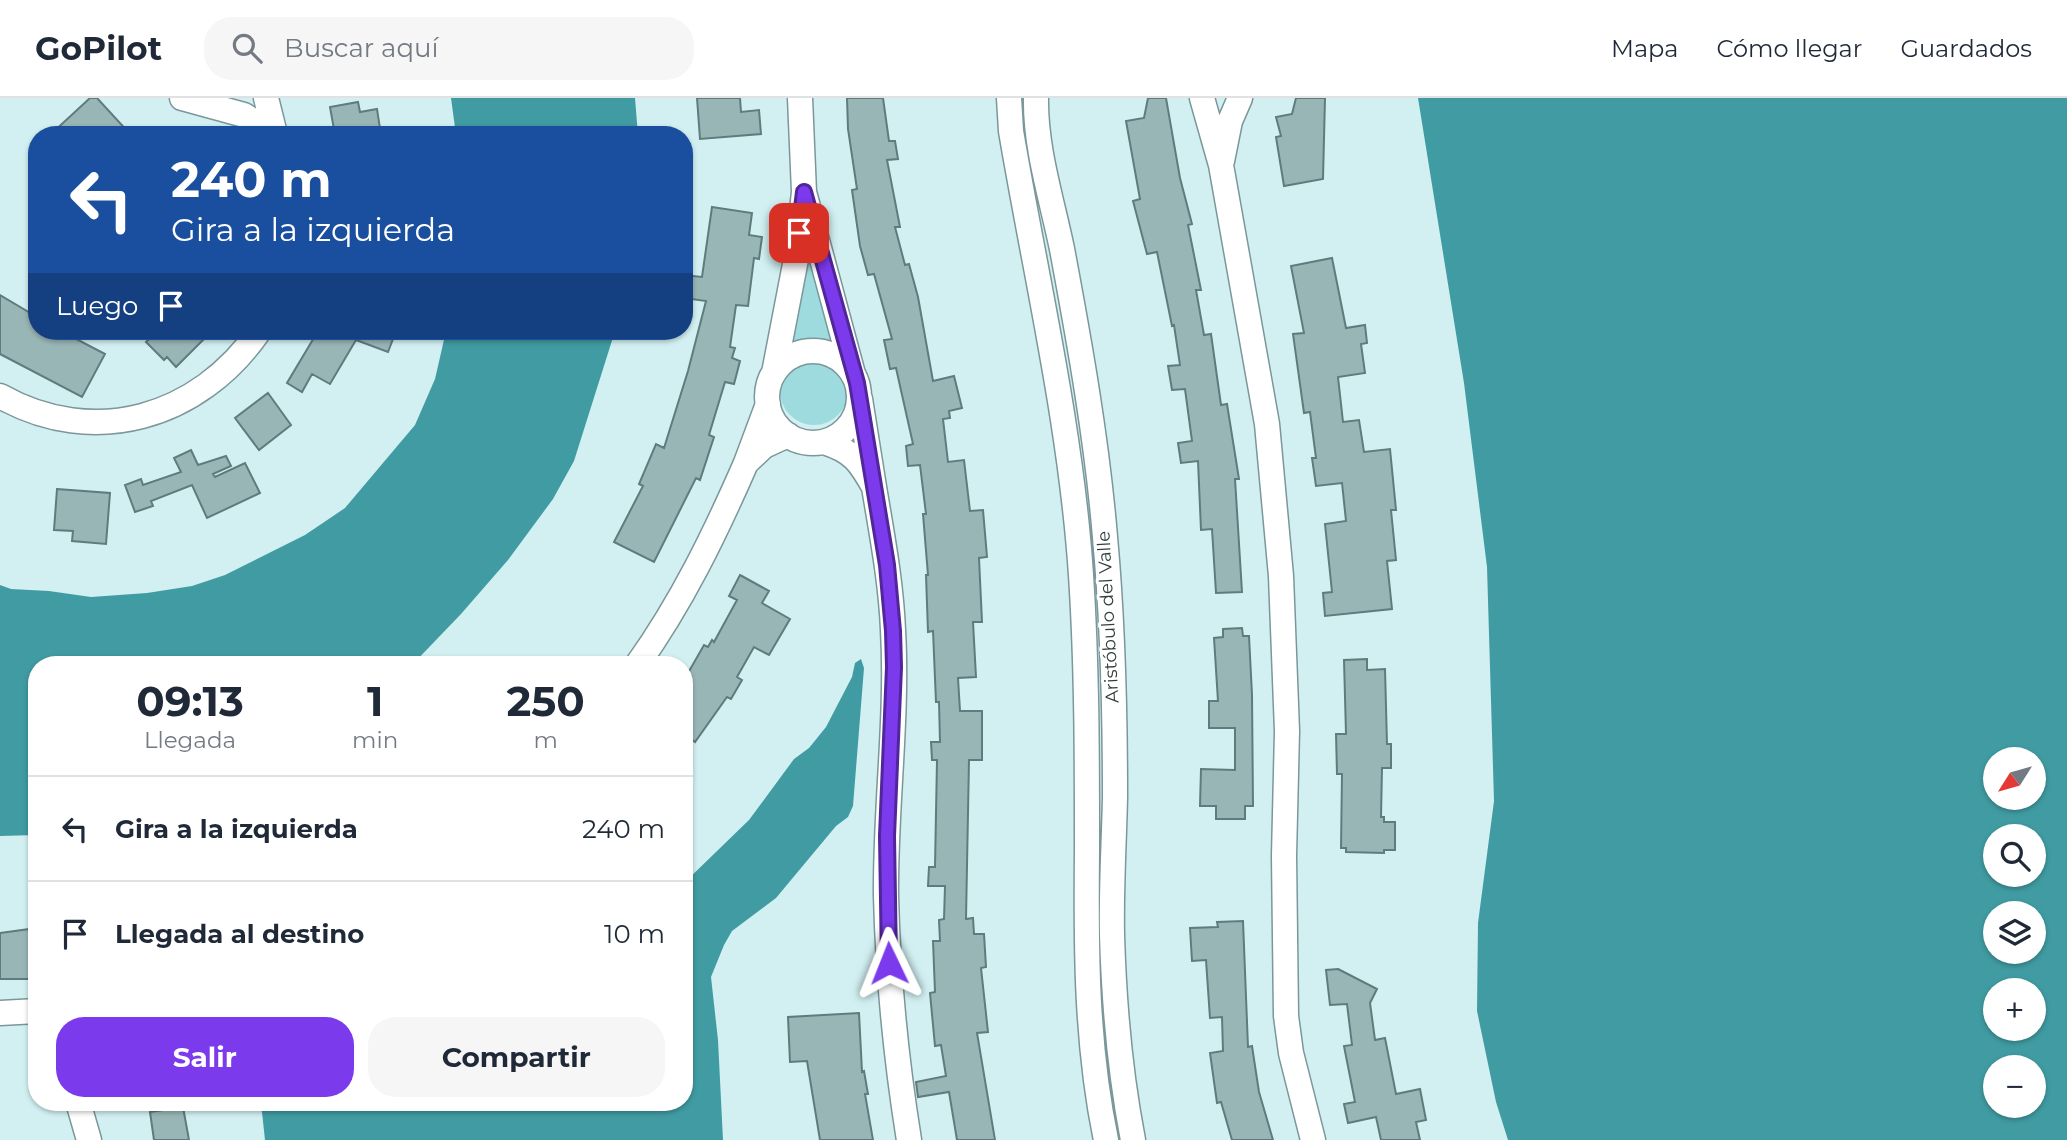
<!DOCTYPE html>
<html lang="es">
<meta charset="utf-8">
<style>
body{margin:0;font-family:Montserrat,sans-serif;background:#f6f6f7;color:#1f2937;height:100vh;display:flex;flex-direction:column;font-size:26px;white-space:nowrap}
*{box-sizing:border-box;margin:0}
p{font-size:23px;color:#747a83}
.icon{flex:none;width:38px;height:38px;fill:none;stroke:currentColor;stroke-width:2;stroke-linecap:round;stroke-linejoin:round}
.map{position:relative;flex:1;overflow:hidden}
.sheet{position:absolute;left:28px;top:558px;width:665px;height:455px;display:flex;flex-direction:column;background:#fff;border-radius:28px;box-shadow:0 2px 5px #0004}
.sheet>*{flex:none}
.top-card{position:absolute;left:28px;top:28px;width:665px;height:214px;border-radius:28px;box-shadow:0 2px 5px #0004;background:#1a4fa0;color:#fff;overflow:hidden}
.needle{width:46px;rotate:233deg}
.buttons{position:absolute;left:1983px;top:649px;display:grid;gap:14px}
.buttons a{display:grid;place-items:center;width:63px;height:63px;border-radius:50%;background:#fff;box-shadow:0 2px 5px #0004;font-size:35px}
.pin{position:absolute;display:grid;place-items:center;width:60px;height:60px;color:#fff;margin:-30px;border-radius:14px;box-shadow:0 4px 10px #0006}
.me{position:absolute;width:77px;margin:-38px;rotate:358deg;stroke-linejoin:round;filter:drop-shadow(0 0 5px #0008)}
.turn{display:flex;align-items:center;gap:24px;height:147px;padding:0 28px;font-size:32px}
.turn .icon{width:91px;height:91px;stroke-width:2.5}
.turn b{display:block;font-size:49px;line-height:60px}
.then{display:flex;align-items:center;height:66px;padding:0 28px;background:#0003;gap:14px;font-size:26px}
.eta{display:flex;justify-content:space-evenly;align-items:center;height:119px;text-align:center}
.eta b{font-size:42px;font-weight:700;line-height:49px}
.cta{display:flex;gap:14px;margin-top:auto;padding:14px 28px}
.cta a{flex:1;height:80px;border-radius:28px;background:#7c3aed;color:#fff;font-size:28px;font-weight:700;line-height:80px;text-align:center}
.cta a+a{background:#f6f6f7;color:#1f2937}
ul{padding:0;list-style:none}
li{display:flex;align-items:center;gap:21px;height:105px;padding:0 28px;border-top:2px solid #e0e1e3}
li div{flex:1}
li b{display:block;font-size:26px}
li em{font-style:normal}
header{display:flex;align-items:center;gap:42px;box-sizing:border-box;height:98px;padding:0 35px;background:#fff;border-bottom:2px solid #e0e1e3}
header strong{font-size:33px}
nav{display:flex;gap:38px;margin-inline-start:auto;font-size:24px}
.search{width:490px;height:63px;background:#f6f6f7;display:flex;align-items:center;gap:18px;box-sizing:border-box;padding:0 24px;border-radius:28px;color:#747a83;font-size:26px}
.map>svg:first-child{display:block}
.green{fill:#9ddbdf}
.water{fill:#409ca2;fill-rule:evenodd}
.building{fill:#99b6b7;stroke:#607b7d;stroke-width:2}
.lines{fill:none;stroke-linecap:round;stroke-linejoin:round}
.minor-casing{stroke:#7b9799;stroke-width:27}
.minor{stroke:#fff;stroke-width:24}
.route-casing{stroke:#51269a;stroke-width:18}
.route{stroke:#7c3aed;stroke-width:12}
.labels{text-anchor:middle;dominant-baseline:central;stroke-width:6;stroke-linejoin:round;paint-order:stroke}
.street-label{font-size:18px;fill:#323e3e;stroke:#fff}
</style>
<header>
<strong>GoPilot</strong>
<div class="search"><svg class="icon" aria-label="search" viewBox="0 0 24 24"><circle cx="10" cy="10" r="6"/><path d="M15 15l6 6"/></svg>Buscar aquí</div>
<nav><a>Mapa</a><a>Cómo llegar</a><a>Guardados</a></nav>
</header>
<div class="map">
<svg width="2067" height="1042" viewBox="0 0 2067 1042">
<rect width="100%" height="100%" fill="#d2f0f2"/>
<path class="green" d="M 805,137 L 836,247 L 816,240 L 792,245 Z
M780 293a34 34 0 1 1 68 0a34 34 0 1 1-68 0Z"/>
<path class="water" d="M 451,0 L 635,0 L 638,37 L 456,37 Z
M 1418,0 L 2067,0 L 2067,1042 L 1508,1042 L 1496,1004 L 1477,913 L 1478,825 L 1494,703 L 1487,469 L 1464,285 ZM 1995,662 L 2034,662 L 2034,700 L 1995,700 ZM 1995,738 L 2034,738 L 2034,777 L 1995,777 ZM 1995,816 L 2034,816 L 2034,854 L 1995,854 ZM 1995,892 L 2034,892 L 2034,931 L 1995,931 ZM 1995,970 L 2034,970 L 2034,1008 L 1995,1008 Z
M 446,233 L 615,233 L 574,363 L 553,401 L 508,462 L 461,516 L 412,567 L 37,567 L 37,737 L 0,738 L 0,487 L 11,491 L 49,493 L 91,499 L 147,495 L 192,488 L 225,477 L 305,437 L 345,410 L 415,327 L 435,281 Z
M 861,561 L 864,570 L 853,708 L 848,719 L 836,728 L 776,800 L 732,833 L 724,847 L 711,879 L 718,942 L 723,1042 L 265,1042 L 261,1005 L 684,1004 L 684,785 L 749,722 L 794,661 L 809,650 L 826,629 L 852,579 L 855,565 Z"/>
<path class="building" d="M 90,0 L 97,0 L 131,37 L 50,37 Z
M 697,0 L 740,0 L 741,14 L 759,12 L 761,36 L 700,41 Z
M 847,0 L 883,0 L 889,43 L 895,43 L 898,61 L 887,62 L 900,129 L 895,129 L 905,167 L 909,166 L 918,199 L 933,283 L 954,278 L 962,310 L 949,313 L 950,320 L 943,321 L 948,364 L 964,362 L 970,413 L 983,412 L 987,459 L 979,460 L 982,524 L 973,524 L 976,579 L 958,580 L 960,613 L 982,613 L 982,662 L 969,662 L 966,821 L 973,820 L 974,836 L 984,836 L 986,869 L 981,870 L 988,934 L 977,935 L 995,1042 L 957,1042 L 949,994 L 918,999 L 916,984 L 946,978 L 941,947 L 935,948 L 930,895 L 935,894 L 933,843 L 940,843 L 939,822 L 944,821 L 945,788 L 928,788 L 929,769 L 935,769 L 937,662 L 932,662 L 931,644 L 940,644 L 939,604 L 936,604 L 933,533 L 928,534 L 926,477 L 928,477 L 923,416 L 926,416 L 920,367 L 908,368 L 906,348 L 913,346 L 896,270 L 890,271 L 884,242 L 892,241 L 874,176 L 868,177 L 860,148 L 852,92 L 857,91 L 848,31 Z
M 1148,0 L 1166,0 L 1180,80 L 1192,126 L 1188,127 L 1201,192 L 1196,192 L 1204,237 L 1211,236 L 1221,307 L 1227,306 L 1239,381 L 1235,381 L 1242,494 L 1216,495 L 1212,431 L 1201,432 L 1198,363 L 1181,365 L 1178,345 L 1192,343 L 1185,291 L 1172,292 L 1168,268 L 1180,267 L 1174,227 L 1172,228 L 1157,154 L 1147,156 L 1133,103 L 1140,101 L 1126,23 L 1144,20 Z
M 1296,0 L 1325,0 L 1323,81 L 1284,88 L 1276,39 L 1281,38 L 1276,19 L 1292,16 Z
M 358,4 L 360,14 L 377,11 L 381,37 L 335,37 L 330,9 Z
M 712,109 L 752,115 L 749,137 L 762,139 L 759,161 L 754,160 L 748,208 L 736,207 L 730,249 L 735,250 L 732,260 L 740,263 L 734,286 L 725,284 L 709,337 L 714,339 L 700,382 L 696,380 L 654,464 L 614,444 L 643,388 L 639,386 L 656,346 L 664,350 L 688,273 L 706,203 L 684,200 L 684,177 L 702,179 Z
M 1332,160 L 1346,230 L 1365,227 L 1367,245 L 1361,246 L 1365,275 L 1338,279 L 1343,324 L 1359,322 L 1364,354 L 1390,351 L 1396,412 L 1391,412 L 1396,462 L 1387,463 L 1392,511 L 1325,518 L 1323,495 L 1332,494 L 1325,426 L 1346,423 L 1342,385 L 1316,388 L 1312,360 L 1316,360 L 1310,314 L 1304,315 L 1293,236 L 1304,235 L 1291,168 Z
M 0,197 L 37,219 L 37,233 L 61,233 L 105,256 L 82,299 L 0,256 Z
M 157,233 L 212,233 L 176,269 L 167,259 L 164,262 L 146,244 Z
M 318,233 L 396,233 L 388,254 L 356,242 L 330,286 L 312,276 L 302,294 L 287,285 Z
M 268,295 L 291,327 L 259,352 L 235,320 Z
M 191,352 L 198,367 L 226,358 L 231,368 L 213,376 L 215,379 L 245,365 L 260,395 L 207,420 L 192,387 L 151,403 L 153,408 L 135,414 L 125,387 L 141,381 L 143,387 L 181,374 L 174,360 Z
M 57,391 L 110,395 L 106,446 L 72,443 L 73,433 L 54,432 Z
M 740,477 L 769,493 L 762,505 L 790,521 L 769,557 L 754,549 L 737,579 L 742,582 L 731,601 L 727,599 L 695,644 L 684,636 L 684,582 L 704,547 L 708,549 L 712,542 L 714,544 L 737,502 L 729,498 Z
M 1242,530 L 1243,538 L 1249,538 L 1252,597 L 1253,708 L 1245,708 L 1245,721 L 1216,721 L 1216,708 L 1200,708 L 1201,671 L 1235,672 L 1235,630 L 1209,630 L 1209,603 L 1218,603 L 1214,540 L 1223,539 L 1223,531 Z
M 1367,561 L 1367,572 L 1385,571 L 1387,646 L 1391,646 L 1391,670 L 1382,670 L 1381,719 L 1384,719 L 1384,724 L 1395,724 L 1395,752 L 1384,752 L 1384,755 L 1346,754 L 1346,750 L 1341,750 L 1342,676 L 1337,676 L 1336,636 L 1346,636 L 1344,562 Z
M 1243,823 L 1248,949 L 1252,948 L 1259,994 L 1273,1042 L 1232,1042 L 1221,1004 L 1217,1005 L 1210,955 L 1223,953 L 1222,919 L 1210,920 L 1206,862 L 1192,863 L 1190,830 L 1218,829 L 1217,824 Z
M 37,830 L 37,881 L 0,881 L 0,835 Z
M 1338,871 L 1377,891 L 1370,905 L 1375,942 L 1385,940 L 1396,996 L 1420,991 L 1426,1022 L 1416,1024 L 1420,1042 L 1381,1042 L 1376,1019 L 1348,1025 L 1344,1006 L 1355,1004 L 1344,948 L 1352,947 L 1347,906 L 1330,907 L 1326,872 Z
M 859,915 L 862,974 L 864,973 L 868,996 L 865,996 L 873,1042 L 820,1042 L 807,963 L 790,964 L 788,919 Z
M 183,1009 L 189,1042 L 154,1042 L 150,1014 Z"/>
<g class="lines">
<defs>
<path id="minor" d="M 182,0 L 244,17 L 275,37
M 266,0 L 275,36
M 800,0 L 804,94
M 1009,0 L 1011,33 C 1036,180 1071,327 1081,477 C 1087,569 1087,660 1087,752 C 1086,850 1086,946 1106,1042
M 1036,0 C 1035,50 1052,102 1062,151 C 1080,247 1097,343 1105,439 C 1113,526 1115,612 1115,699 C 1114,745 1111,791 1112,837 C 1114,906 1120,975 1133,1042
M 1202,0 L 1221,67 L 1267,326 L 1281,478 L 1287,633 L 1284,758 L 1286,918 L 1291,955 L 1313,1042
M 1222,63 L 1230,23 L 1240,0
M767 299a46 46 0 1 1 92 0a46 46 0 1 1-92 0Z
M 774,275 L 797,156 L 804,94 L 853,276
M 0,298 C 94,351 199,320 259,233
M 768,306 L 746,365 L 764,348 L 788,337
M 824,344 C 853,353 860,364 874,389 L 860,301
M 874,389 C 882,437 891,484 893,532 C 898,620 885,710 886,798 C 888,880 896,961 909,1042
M 637,567 C 682,504 715,436 746,365
M 0,915 L 37,913
M 78,1004 L 89,1042"/>
</defs>
<use href="#minor" class="minor-casing"/>
<use href="#minor" class="minor"/>
</g>
<g class="lines">
<defs>
<path id="route" d="M 799,135 L 804,94 L 857,285 L 887,467 L 893,533 L 894,569 L 887,738 L 889,865"/>
</defs>
<use href="#route" class="route-casing"/>
<use href="#route" class="route"/>
</g>
<g class="labels">
<g class="street-label">
<text transform="translate(1108 519) rotate(-93)">Aristóbulo del Valle</text>
</g>
</g>
</svg>
<div class="buttons">
<a><svg class="needle" viewBox="-14 -14 28 28"><path d="M0-13l5 13h-10z" fill="#e53935"/><path d="M0 13l5-13h-10z" fill="#747a83"/></svg></a>
<a><svg class="icon" aria-label="search" viewBox="0 0 24 24"><circle cx="10" cy="10" r="6"/><path d="M15 15l6 6"/></svg></a>
<a><svg class="icon" aria-label="layers" viewBox="0 0 24 24"><path d="M12 4l9 5-9 5-9-5zM3 14l9 5 9-5"/></svg></a>
<a>+</a>
<a>−</a>
</div>
<div class="pin" style="left:799px;top:135px;background:#d93025"><svg class="icon" aria-label="arrive" viewBox="0 0 24 24"><path d="M6 21V4h12l-3 4 3 4H6"/></svg></div>
<svg class="me" style="left:889px;top:865px" viewBox="-20 -20 40 40"><path d="M0-17L14 15 0 8-14 15z" fill="#7c3aed" stroke="#fff" stroke-width="4"/></svg>
<div class="top-card">
<div class="turn"><svg class="icon" aria-label="left" viewBox="0 0 24 24"><path d="M17 20v-9H6M10 6l-5 5 5 5"/></svg><div><b>240 m</b>Gira a la izquierda</div></div>
<div class="then">Luego<svg class="icon" aria-label="arrive" viewBox="0 0 24 24"><path d="M6 21V4h12l-3 4 3 4H6"/></svg></div>
</div>
<section class="sheet">
<div class="eta">
<div><b>09:13</b><p>Llegada</p></div>
<div><b>1</b><p>min</p></div>
<div><b>250</b><p>m</p></div>
</div>
<ul>
<li><svg class="icon" aria-label="left" viewBox="0 0 24 24"><path d="M17 20v-9H6M10 6l-5 5 5 5"/></svg><div><b>Gira a la izquierda</b></div><em>240 m</em></li>
<li><svg class="icon" aria-label="arrive" viewBox="0 0 24 24"><path d="M6 21V4h12l-3 4 3 4H6"/></svg><div><b>Llegada al destino</b></div><em>10 m</em></li>
</ul>
<div class="cta"><a>Salir</a><a>Compartir</a></div>
</section>
</div>
